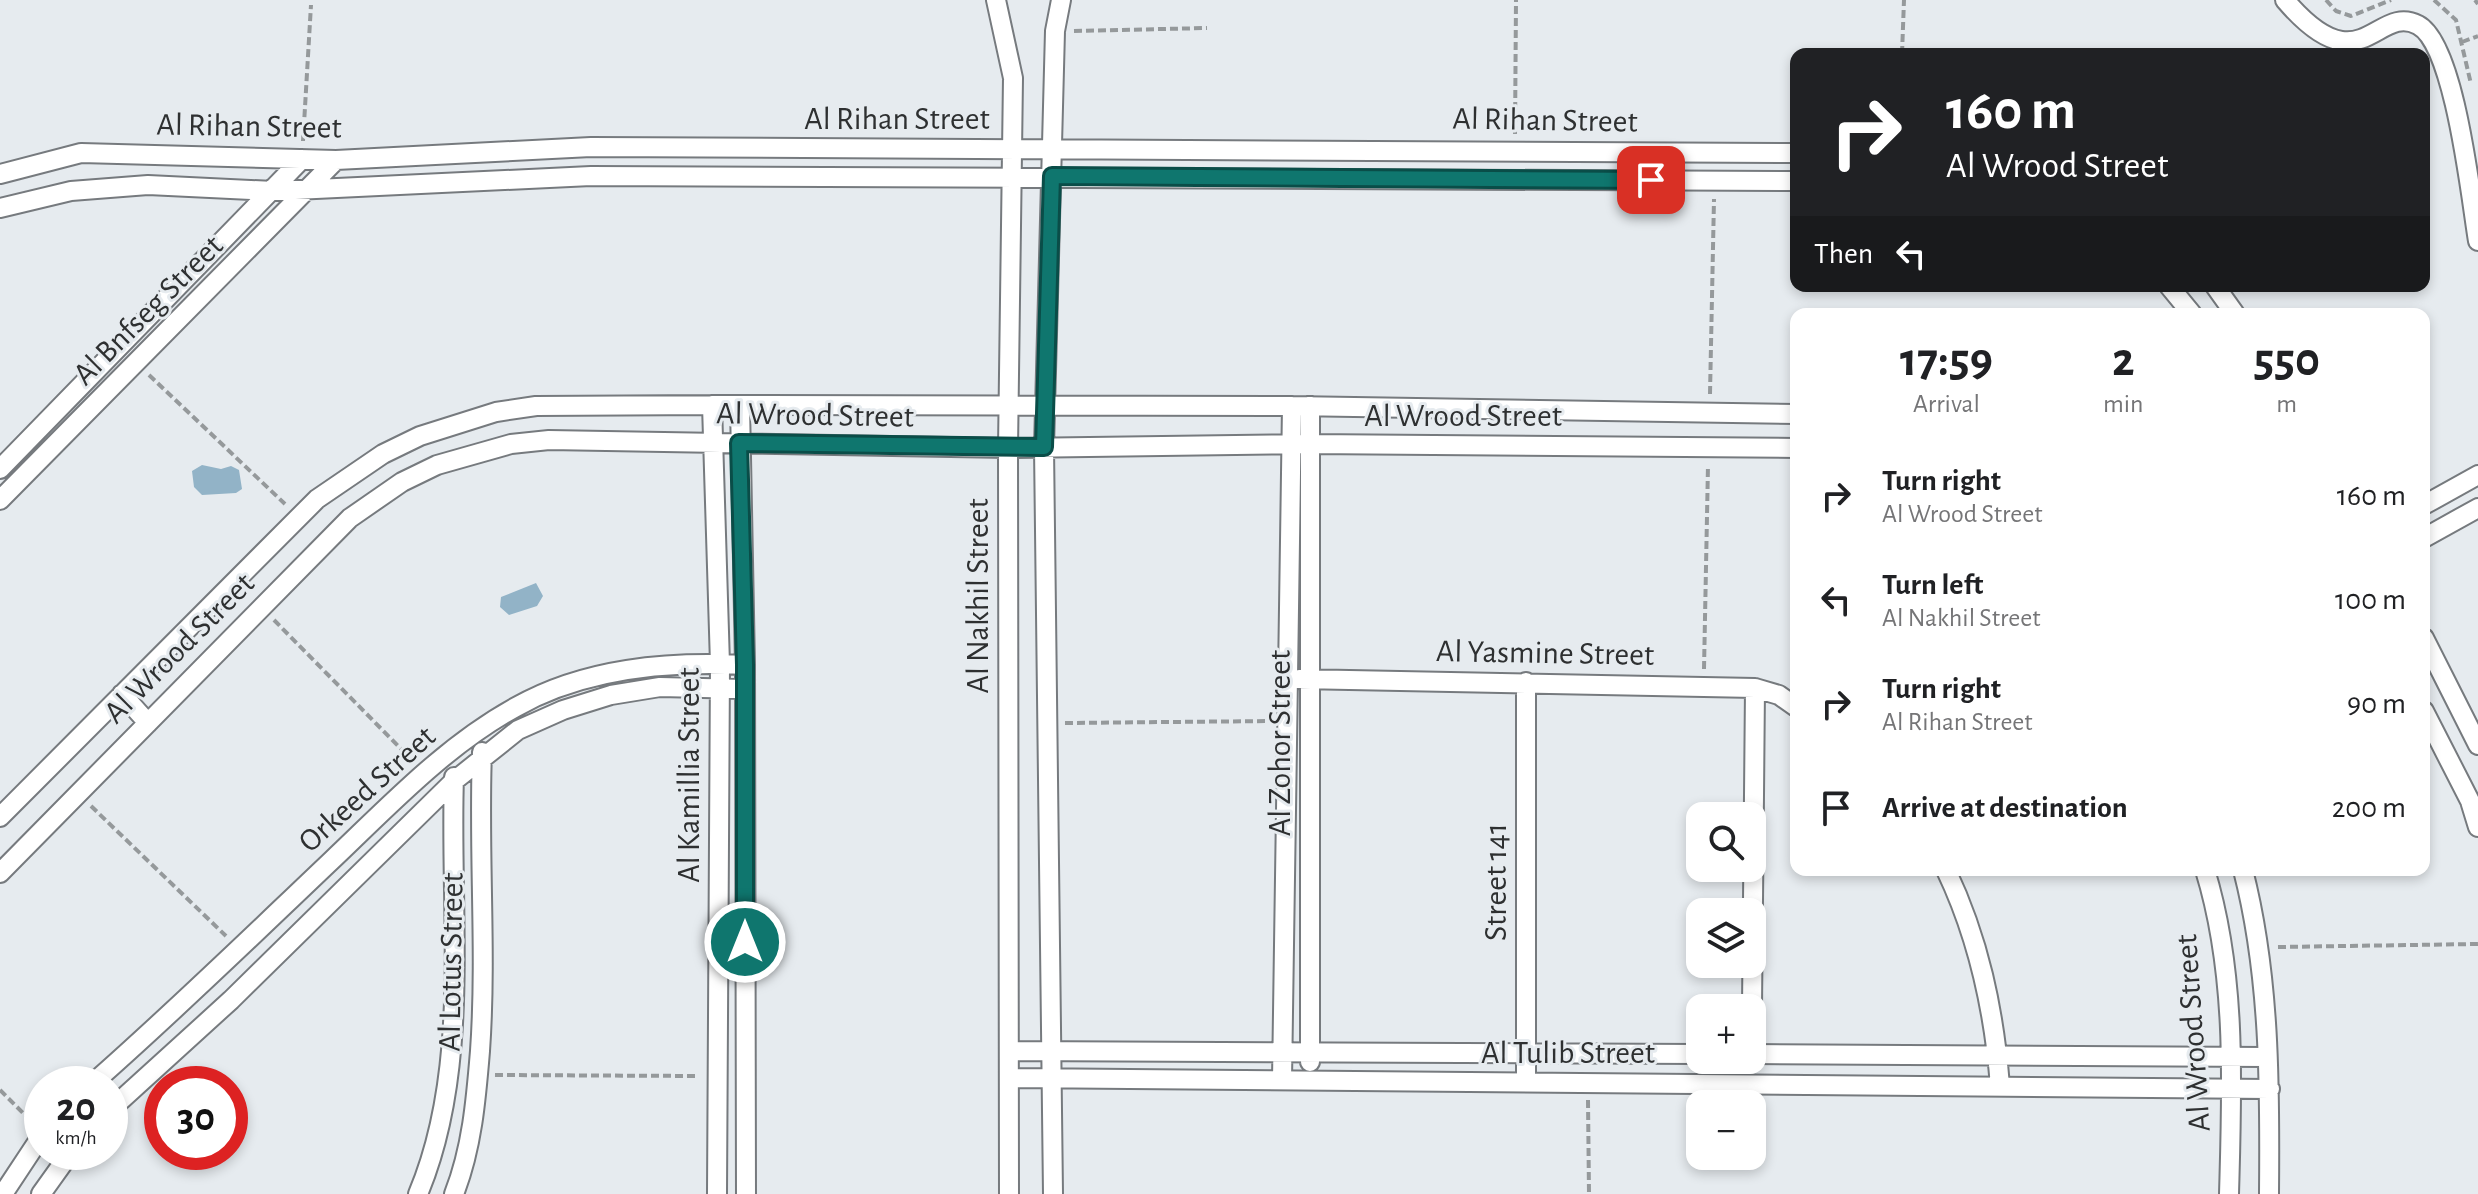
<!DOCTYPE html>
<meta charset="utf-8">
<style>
body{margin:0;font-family:"Alegreya Sans",sans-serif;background:#f6f6f6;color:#202124;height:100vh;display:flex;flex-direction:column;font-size:30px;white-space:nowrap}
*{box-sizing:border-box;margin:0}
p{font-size:26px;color:#757577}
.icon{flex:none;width:44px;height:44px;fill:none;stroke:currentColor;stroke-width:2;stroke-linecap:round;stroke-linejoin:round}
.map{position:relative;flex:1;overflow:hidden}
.sheet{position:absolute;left:1790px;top:308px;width:640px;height:568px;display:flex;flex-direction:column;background:#fff;border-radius:16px;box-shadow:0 4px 12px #0003}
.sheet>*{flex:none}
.hud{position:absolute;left:1790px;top:48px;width:640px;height:244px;border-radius:16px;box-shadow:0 4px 12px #0003;background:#202124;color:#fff;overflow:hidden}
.buttons{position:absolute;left:1686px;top:802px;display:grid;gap:16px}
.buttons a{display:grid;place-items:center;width:80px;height:80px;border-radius:16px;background:#fff;box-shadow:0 4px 12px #0003;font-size:40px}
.speed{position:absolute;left:24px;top:1066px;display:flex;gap:16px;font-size:40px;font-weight:700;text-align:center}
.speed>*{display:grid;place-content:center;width:104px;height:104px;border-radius:50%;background:#fff;box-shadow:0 4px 12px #0003;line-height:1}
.speed small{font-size:20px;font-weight:400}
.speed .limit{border:12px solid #d22;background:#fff;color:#111}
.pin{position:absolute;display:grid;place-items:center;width:68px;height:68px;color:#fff;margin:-34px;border-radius:16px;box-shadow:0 4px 12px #0006}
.me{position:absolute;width:88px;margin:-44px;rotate:0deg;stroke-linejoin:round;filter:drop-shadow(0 0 6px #0008)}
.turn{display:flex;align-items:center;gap:28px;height:168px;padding:0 24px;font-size:36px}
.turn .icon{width:104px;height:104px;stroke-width:2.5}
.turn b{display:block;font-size:56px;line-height:68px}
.then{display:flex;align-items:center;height:76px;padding:0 24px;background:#0003;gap:16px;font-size:30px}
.eta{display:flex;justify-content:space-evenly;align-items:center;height:136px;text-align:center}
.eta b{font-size:48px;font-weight:700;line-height:56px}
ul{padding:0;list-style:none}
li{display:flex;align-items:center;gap:24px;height:104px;padding:0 24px}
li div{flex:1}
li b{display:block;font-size:30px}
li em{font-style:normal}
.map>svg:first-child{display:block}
.water{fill:#92b3c7}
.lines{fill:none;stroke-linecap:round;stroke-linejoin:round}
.street-casing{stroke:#767a7e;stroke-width:22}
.path{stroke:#95999b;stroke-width:4;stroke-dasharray:8 4;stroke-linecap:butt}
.street{stroke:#fff;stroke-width:18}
.route-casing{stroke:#0a4d48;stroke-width:20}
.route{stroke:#0f766e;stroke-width:14}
.labels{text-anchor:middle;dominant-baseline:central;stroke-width:6;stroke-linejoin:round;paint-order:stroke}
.street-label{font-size:32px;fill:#2e3031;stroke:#e6ebef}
</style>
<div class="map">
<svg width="2478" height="1194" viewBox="0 0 2478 1194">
<rect width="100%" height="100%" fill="#e6ebef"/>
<path class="water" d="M 202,465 L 221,469 L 231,466 L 239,470 L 242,489 L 236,493 L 202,495 L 194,487 L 192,471 Z
M 536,583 L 543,596 L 537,606 L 509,615 L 500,607 L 501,597 Z"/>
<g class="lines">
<defs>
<path id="street" d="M 996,0 L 1013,78 L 1008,448 L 1009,1194
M 2285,0 C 2361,89 2376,3 2418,25 C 2455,44 2471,199 2478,241
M 0,174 L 81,153 L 336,160 L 591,147 L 1796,153
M 0,208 L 71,191 L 148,185 L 274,191 L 591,176 L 1796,181
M 2169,286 L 2192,314
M 2215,286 L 2235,314
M 712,405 L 720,664 L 717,1194
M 740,405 L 745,665 L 746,1194
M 0,469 L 302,159
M 0,500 L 336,160
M 2424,505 L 2478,475
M 2424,538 L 2478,508
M 2424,638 L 2478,745
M 1299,679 L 1755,688 L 1779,695 L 1796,707
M 1526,682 L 1526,1082
M 122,694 L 148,723
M 2424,711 L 2470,801 L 2478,827
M 0,817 L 317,499 L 383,454 L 420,436 L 496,412 L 536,406 L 712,405 L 1292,406 L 1796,414
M 1946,870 C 1979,939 1994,1010 2000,1086
M 2205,870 C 2237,974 2232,1087 2229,1194
M 2243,870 C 2270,975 2270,1086 2269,1194
M 0,873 L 350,518 L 402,482 L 437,465 L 511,444 L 549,440 L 1008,448 L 1310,444 L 1796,448
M 1752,1008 L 1755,688
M 1011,1051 L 1700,1054
M 1752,1054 L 2267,1057
M 1310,1062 L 1310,406
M 1011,1078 L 2270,1089
M 1282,1080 L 1292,406
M 92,1084 C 174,1012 252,936 331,861 C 389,806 445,746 516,707 C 585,668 667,661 745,665
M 110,1110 L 231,1000 L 454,781 L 518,730 L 563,710 L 611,695 L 660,687 L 745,689
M 3,1194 L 42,1135
M 41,1194 L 71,1152
M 418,1194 C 472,1066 449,913 454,777
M 454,1194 C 472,1148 476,1100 480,1051 C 487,951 478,852 482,752
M 1053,1194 L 1044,447 L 1055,31 L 1061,0"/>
</defs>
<use href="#street" class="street-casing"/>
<path class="path" d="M 2326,0 L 2336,11 L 2351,16 L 2391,0
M 2434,0 L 2456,20 L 2471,84
M 2475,0 L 2478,4
M 1074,31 L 1207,28
M 2462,42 L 2478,36
M 1902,54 L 1904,0
M 1515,134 L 1516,0
M 303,141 L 311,5
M 149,375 L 285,504
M 1710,394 L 1714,199
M 274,620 L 411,759
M 1704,669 L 1708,465
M 1065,723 L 1272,721
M 91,806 L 226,936
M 2278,947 L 2478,944
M 495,1075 L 699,1076
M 0,1090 L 32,1122
M 1588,1100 L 1589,1194"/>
<use href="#street" class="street"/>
</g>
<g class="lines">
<defs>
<path id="route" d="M 745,942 L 745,665 L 739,443 L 1044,447 L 1052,176 L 1651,180"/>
</defs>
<use href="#route" class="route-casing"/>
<use href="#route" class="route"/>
</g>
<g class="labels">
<g class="street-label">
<text x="897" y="119">Al Rihan Street</text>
<text transform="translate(1545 120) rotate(1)">Al Rihan Street</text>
<text transform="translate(249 126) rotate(1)">Al Rihan Street</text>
<text transform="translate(148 310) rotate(-45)">Al Bnfseg Street</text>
<text transform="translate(815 415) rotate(1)">Al Wrood Street</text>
<text x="1463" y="416">Al Wrood Street</text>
<text transform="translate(978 596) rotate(-90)">Al Nakhil Street</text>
<text transform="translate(179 648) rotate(-45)">Al Wrood Street</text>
<text transform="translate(1545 653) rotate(1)">Al Yasmine Street</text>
<text transform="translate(1280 743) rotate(-90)">Al Zohor Street</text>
<text transform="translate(689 775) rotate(-90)">Al Kamillia Street</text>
<text transform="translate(367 789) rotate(-42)">Orkeed Street</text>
<text transform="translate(1496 882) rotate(-90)">Street 141</text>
<text transform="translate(451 962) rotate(-89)">Al Lotus Street</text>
<text transform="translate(2193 1033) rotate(-94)">Al Wrood Street</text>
<text x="1568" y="1053">Al Tulib Street</text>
</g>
</g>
</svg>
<div class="buttons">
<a><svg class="icon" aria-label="search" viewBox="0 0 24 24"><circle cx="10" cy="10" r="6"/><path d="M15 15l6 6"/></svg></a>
<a><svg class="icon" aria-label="layers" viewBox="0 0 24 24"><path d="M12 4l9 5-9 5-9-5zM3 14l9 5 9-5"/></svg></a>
<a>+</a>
<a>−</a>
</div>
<div class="speed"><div>20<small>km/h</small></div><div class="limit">30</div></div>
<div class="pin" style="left:1651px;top:180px;background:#d93025"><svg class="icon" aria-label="arrive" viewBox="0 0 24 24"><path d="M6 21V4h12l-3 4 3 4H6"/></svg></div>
<svg class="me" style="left:745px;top:942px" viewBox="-20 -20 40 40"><circle r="17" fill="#0f766e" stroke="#fff" stroke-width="3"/><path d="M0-11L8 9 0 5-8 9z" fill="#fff"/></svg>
<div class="hud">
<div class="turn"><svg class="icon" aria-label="right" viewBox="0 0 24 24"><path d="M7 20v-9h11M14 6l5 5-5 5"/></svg><div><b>160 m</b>Al Wrood Street</div></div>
<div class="then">Then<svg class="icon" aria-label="left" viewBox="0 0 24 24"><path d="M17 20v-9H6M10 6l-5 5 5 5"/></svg></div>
</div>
<section class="sheet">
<div class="eta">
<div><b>17:59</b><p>Arrival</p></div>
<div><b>2</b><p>min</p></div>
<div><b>550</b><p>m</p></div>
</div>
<ul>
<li><svg class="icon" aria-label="right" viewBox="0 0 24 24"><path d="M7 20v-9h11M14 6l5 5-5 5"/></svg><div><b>Turn right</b><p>Al Wrood Street</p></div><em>160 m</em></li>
<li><svg class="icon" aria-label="left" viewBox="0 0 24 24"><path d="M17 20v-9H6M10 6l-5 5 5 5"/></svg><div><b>Turn left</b><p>Al Nakhil Street</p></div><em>100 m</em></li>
<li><svg class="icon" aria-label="right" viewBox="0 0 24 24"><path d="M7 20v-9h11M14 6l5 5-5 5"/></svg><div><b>Turn right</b><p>Al Rihan Street</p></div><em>90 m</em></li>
<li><svg class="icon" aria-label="arrive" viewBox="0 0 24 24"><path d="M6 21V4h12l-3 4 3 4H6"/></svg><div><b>Arrive at destination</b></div><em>200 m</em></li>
</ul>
</section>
</div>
